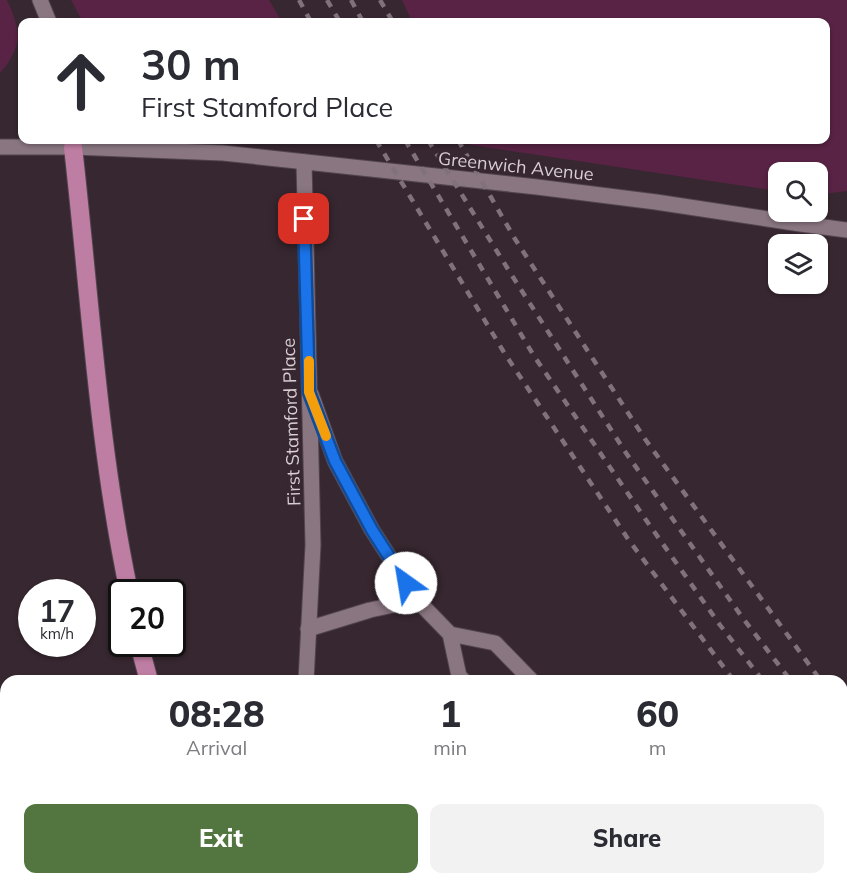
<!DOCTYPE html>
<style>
body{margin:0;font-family:Mulish,sans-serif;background:#f2f2f3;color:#2b2b33;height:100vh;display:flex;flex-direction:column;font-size:22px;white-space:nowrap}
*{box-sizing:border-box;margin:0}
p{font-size:20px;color:#7c7c81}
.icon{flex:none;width:33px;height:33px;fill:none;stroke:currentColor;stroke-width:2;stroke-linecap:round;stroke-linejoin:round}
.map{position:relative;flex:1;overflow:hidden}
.drawer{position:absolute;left:0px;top:675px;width:848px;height:210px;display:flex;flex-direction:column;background:#fff;border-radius:18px 18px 0 0;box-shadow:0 2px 4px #0004}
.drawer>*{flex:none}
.hud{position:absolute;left:18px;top:18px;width:812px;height:126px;border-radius:12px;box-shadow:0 2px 4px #0004;background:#fff;color:#2b2b33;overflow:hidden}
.buttons{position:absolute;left:768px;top:162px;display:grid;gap:12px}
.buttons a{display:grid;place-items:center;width:60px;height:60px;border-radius:12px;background:#fff;box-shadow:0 2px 4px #0004;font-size:30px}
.speed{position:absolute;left:18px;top:579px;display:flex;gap:12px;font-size:30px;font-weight:700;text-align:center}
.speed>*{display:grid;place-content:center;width:78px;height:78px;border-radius:50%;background:#fff;box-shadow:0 2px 4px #0004;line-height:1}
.speed small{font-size:15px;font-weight:400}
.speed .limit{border:3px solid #111;border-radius:9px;background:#fff;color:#111}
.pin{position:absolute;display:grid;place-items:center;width:51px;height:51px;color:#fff;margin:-26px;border-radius:12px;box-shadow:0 3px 9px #0006}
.me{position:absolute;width:66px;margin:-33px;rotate:328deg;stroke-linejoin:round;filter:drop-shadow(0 0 4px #0008)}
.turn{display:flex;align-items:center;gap:21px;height:126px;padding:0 24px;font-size:27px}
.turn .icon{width:78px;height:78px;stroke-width:2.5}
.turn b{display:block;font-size:42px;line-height:51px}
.eta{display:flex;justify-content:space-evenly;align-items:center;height:102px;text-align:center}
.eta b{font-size:36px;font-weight:800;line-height:42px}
.primary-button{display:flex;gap:12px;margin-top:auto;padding:12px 24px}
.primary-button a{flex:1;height:69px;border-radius:12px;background:#53753f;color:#fff;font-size:24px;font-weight:800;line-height:69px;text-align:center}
.primary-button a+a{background:#f2f2f3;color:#2b2b33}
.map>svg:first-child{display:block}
.green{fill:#582344}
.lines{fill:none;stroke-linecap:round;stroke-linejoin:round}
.service-casing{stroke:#52454d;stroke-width:17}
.minor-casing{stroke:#52454d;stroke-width:17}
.secondary-casing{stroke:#52454d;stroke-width:17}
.motorway-casing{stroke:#52454d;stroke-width:20}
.service{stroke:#8a7681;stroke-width:15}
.minor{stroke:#8a7681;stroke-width:15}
.secondary{stroke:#8a7681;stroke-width:15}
.motorway{stroke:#be7da2;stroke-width:18}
.rail{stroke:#80727a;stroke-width:4.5;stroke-dasharray:8 8;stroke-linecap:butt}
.route-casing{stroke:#114b97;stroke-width:15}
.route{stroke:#1a73e8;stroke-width:10}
.slow{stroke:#f59e0b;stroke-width:10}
.labels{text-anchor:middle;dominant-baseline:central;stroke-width:6;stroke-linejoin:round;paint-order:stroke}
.street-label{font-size:18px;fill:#d9ced4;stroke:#372730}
</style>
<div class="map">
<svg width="847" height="885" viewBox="0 0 847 885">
<rect width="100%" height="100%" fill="#372730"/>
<path class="green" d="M 0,0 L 7,0 C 12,11 18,25 18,38 C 17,50 8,65 0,73 Z
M 71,0 L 269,0 L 282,22 L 83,22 Z
M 402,0 L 847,0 L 847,191 L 818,195 L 818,172 L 778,172 L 778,191 L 471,145 L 468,140 L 825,140 L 825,22 L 412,22 Z"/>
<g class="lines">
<defs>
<path id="service" d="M 311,394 L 335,461 L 372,530 L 417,600 L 450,634 L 495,643 L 532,681
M 308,629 L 370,610 L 417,600
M 450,634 L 459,676 L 464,681"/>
<path id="minor" d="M 304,162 L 313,545 L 306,681
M 348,879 L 351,885"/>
<path id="secondary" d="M 40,0 L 49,22
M 0,147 L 73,147 L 223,153 L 537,187 L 656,202 L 801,224 L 847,230"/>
<path id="motorway" d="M 73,147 C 90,296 98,446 129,592
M 139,644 L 149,681
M 0,789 L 6,803
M 40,879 L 43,885
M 207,879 L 209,885"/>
</defs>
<use href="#service" class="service-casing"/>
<use href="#minor" class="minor-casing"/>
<use href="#secondary" class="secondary-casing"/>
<use href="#motorway" class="motorway-casing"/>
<use href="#service" class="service"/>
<use href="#minor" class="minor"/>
<use href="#secondary" class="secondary"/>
<use href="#motorway" class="motorway"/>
<path class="rail" d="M 299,0 L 311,22
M 327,0 L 340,22
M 351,0 L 363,22
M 380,0 L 393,22
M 376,140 L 505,354 L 628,539 L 734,681
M 405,140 L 534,356 L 646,520 L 720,625 L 763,681
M 428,140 L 511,274 L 626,453 L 742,617 L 791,681
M 458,140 L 515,239 L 645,439 L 821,681
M 842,709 L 847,716
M 842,748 L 847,755
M 842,781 L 847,788
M 842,820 L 847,827"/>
</g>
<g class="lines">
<defs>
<path id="route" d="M 304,219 L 309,392 L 335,461 L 372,530 L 406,583"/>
</defs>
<use href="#route" class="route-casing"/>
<use href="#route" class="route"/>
<path class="slow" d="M 309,361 L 309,392 L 326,436"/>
</g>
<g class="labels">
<g class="street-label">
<text transform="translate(516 166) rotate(6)">Greenwich Avenue</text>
<text transform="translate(291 422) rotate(-92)">First Stamford Place</text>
</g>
</g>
</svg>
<div class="buttons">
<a><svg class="icon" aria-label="search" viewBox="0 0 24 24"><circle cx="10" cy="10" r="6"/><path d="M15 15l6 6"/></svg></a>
<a><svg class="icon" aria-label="layers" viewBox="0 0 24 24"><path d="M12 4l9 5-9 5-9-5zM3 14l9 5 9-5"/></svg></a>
</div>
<div class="speed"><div>17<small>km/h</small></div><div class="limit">20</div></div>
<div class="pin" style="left:304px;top:219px;background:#d93025"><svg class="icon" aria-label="arrive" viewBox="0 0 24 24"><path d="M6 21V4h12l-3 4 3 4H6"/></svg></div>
<svg class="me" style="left:406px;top:583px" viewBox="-20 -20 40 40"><circle r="19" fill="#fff"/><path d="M0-13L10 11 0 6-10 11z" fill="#1a73e8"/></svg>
<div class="hud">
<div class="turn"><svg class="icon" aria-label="ahead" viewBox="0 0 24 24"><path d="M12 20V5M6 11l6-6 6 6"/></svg><div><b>30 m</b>First Stamford Place</div></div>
</div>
<section class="drawer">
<div class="eta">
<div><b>08:28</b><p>Arrival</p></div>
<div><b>1</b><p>min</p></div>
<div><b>60</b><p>m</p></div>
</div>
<div class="primary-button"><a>Exit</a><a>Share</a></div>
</section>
</div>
